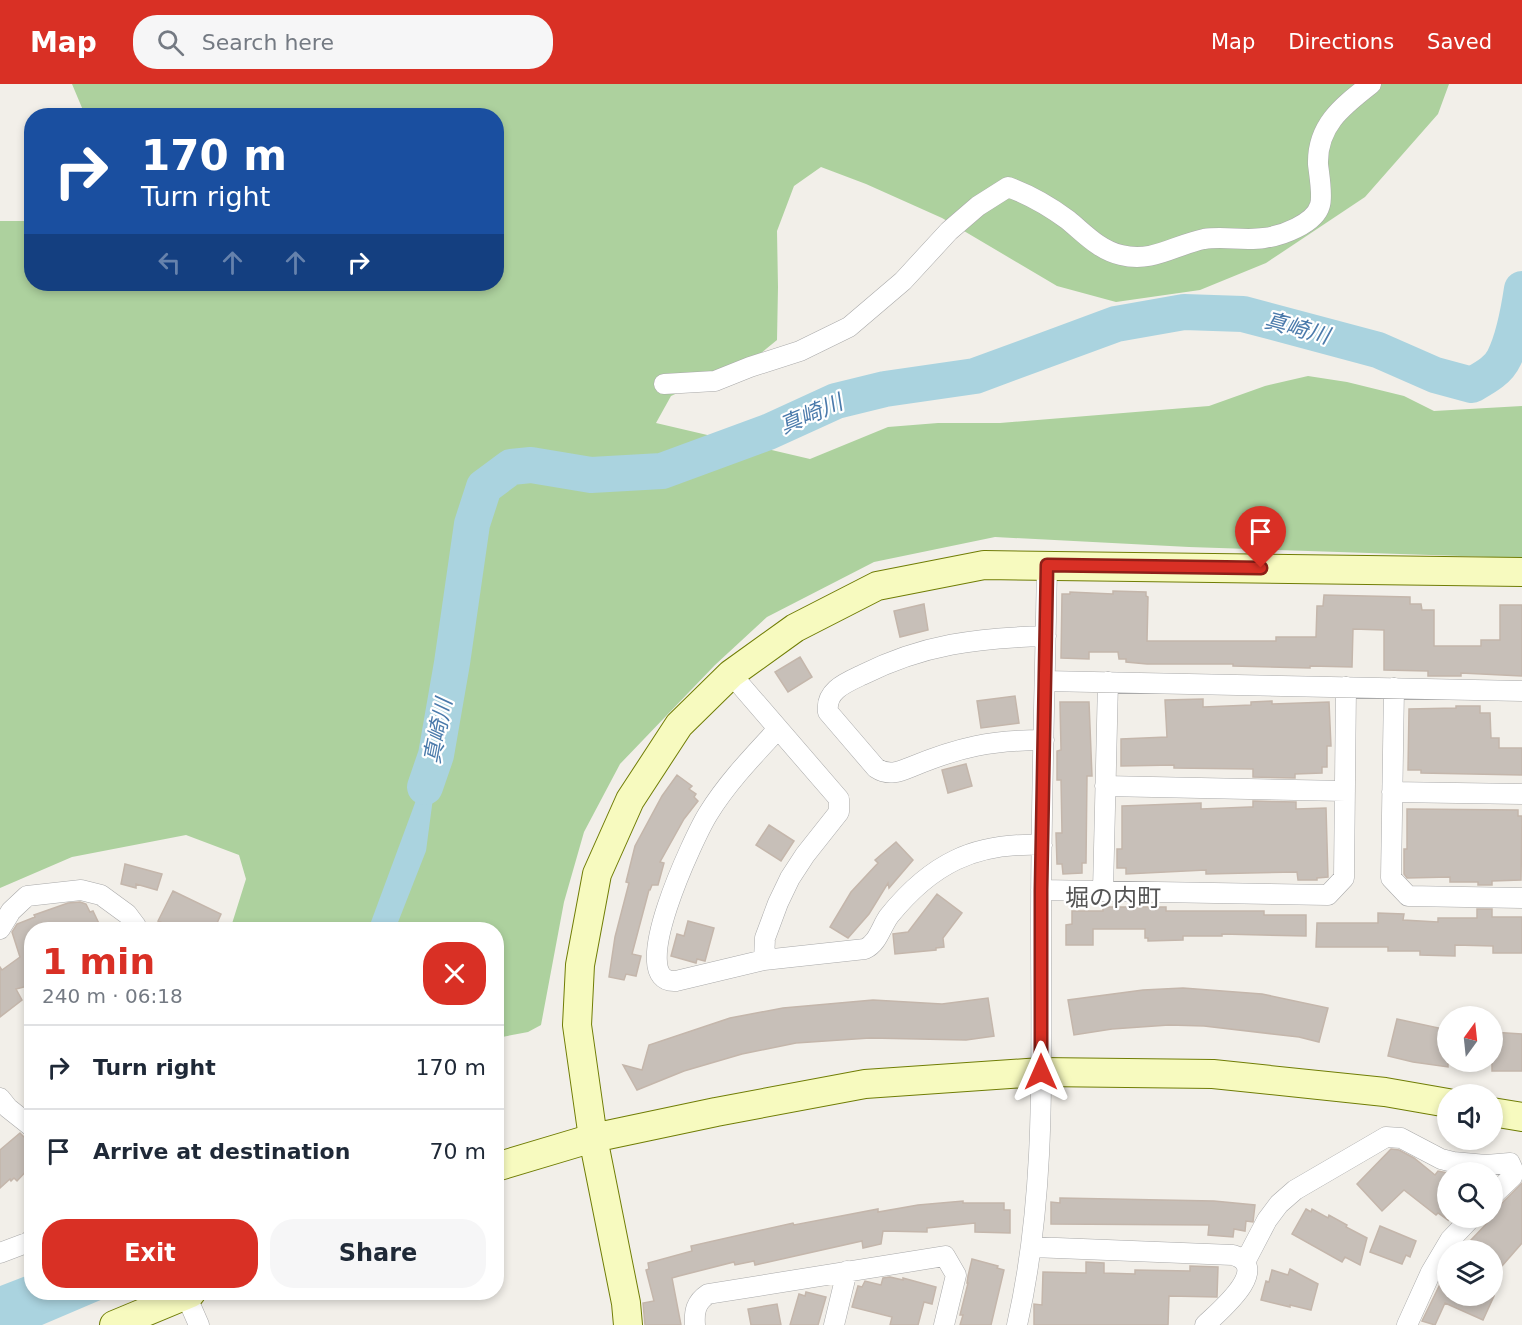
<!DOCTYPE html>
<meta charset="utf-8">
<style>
body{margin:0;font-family:"DejaVu Sans","Noto Sans JP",sans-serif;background:#f6f6f7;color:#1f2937;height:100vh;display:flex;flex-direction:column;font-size:22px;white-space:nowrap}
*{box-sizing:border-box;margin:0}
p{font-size:20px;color:#747a83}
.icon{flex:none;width:33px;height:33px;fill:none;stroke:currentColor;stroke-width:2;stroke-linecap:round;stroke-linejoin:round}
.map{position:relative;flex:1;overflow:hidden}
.sheet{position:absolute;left:24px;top:838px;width:480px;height:378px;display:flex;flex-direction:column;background:#fff;border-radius:24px;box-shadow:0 3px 9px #0003}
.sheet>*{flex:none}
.top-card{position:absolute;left:24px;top:24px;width:480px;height:183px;border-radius:24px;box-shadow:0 3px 9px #0003;background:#1a4fa0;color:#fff;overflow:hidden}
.needle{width:39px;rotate:15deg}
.fabs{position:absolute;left:1437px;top:922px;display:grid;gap:12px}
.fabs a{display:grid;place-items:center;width:66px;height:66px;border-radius:50%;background:#fff;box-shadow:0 3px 9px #0003;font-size:30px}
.pin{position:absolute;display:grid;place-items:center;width:51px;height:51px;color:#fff;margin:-62px -26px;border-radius:50% 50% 50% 0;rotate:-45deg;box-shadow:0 0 6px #0007}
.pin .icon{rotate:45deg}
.me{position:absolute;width:66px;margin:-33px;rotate:0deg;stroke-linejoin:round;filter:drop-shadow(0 0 4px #0008)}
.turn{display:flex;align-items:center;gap:21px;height:126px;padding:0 18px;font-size:27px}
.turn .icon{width:78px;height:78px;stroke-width:2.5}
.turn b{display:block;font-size:42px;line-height:51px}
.lanes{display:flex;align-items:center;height:57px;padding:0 18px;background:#0003;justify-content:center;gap:30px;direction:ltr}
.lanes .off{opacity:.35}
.round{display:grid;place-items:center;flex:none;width:63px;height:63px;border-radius:24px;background:#f6f6f7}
.head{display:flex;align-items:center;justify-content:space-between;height:102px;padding:0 18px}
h1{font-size:36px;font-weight:600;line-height:45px;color:#d93025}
.cta{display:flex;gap:12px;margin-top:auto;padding:12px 18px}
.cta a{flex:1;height:69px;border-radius:24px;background:#d93025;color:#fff;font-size:24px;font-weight:600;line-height:69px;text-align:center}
.cta a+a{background:#f6f6f7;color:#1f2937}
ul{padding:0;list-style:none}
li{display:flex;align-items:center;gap:18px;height:84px;padding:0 18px;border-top:2px solid #e0e1e3}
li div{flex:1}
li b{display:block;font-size:22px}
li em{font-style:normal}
header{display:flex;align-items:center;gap:36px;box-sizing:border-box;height:84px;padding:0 30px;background:#d93025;color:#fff}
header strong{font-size:28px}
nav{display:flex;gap:33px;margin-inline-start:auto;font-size:21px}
.search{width:420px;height:54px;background:#f6f6f7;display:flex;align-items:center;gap:15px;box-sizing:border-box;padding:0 21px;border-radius:24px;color:#747a83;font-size:22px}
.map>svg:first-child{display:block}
.forest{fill:#add19e}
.water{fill:#aad3df}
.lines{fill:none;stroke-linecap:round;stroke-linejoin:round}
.river{stroke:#aad3df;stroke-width:36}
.building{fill:#c7bfb8;stroke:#c4b6ab;stroke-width:1.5}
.street-casing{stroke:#a9a9a9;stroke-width:21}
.secondary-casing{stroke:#707d05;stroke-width:30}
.street{stroke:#fff;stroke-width:20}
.secondary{stroke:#f7fabf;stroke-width:28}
.route-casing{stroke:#8d1f18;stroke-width:15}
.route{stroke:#d93025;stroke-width:10}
.labels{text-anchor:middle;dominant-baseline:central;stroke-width:4.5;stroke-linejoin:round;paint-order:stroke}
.water-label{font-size:22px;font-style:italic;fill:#4a7aab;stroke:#fff}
.quarter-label{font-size:24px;fill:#555;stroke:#fff}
</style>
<header>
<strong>Map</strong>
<div class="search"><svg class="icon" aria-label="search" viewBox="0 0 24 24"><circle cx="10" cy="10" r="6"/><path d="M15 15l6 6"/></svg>Search here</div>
<nav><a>Map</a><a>Directions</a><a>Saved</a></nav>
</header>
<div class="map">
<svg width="1522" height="1241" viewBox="0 0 1522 1241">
<rect width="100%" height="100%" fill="#f2efe9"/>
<path class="forest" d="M 72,0 L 1449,0 L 1438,30 L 1365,113 L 1266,179 L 1200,206 L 1116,218 L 1057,202 L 942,134 L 866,100 L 821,83 L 794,102 L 777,147 L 778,203 L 777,256 L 760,270 L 671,312 L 656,339 L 810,375 L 888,343 L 938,339 L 1000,339 L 1209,322 L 1265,302 L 1308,292 L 1347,298 L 1404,312 L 1434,327 L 1522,322 L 1522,474 L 1189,463 L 995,453 L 874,478 L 767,533 L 715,581 L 620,680 L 584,748 L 564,818 L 541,941 L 528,948 L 497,954 L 496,846 L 230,846 L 246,795 L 239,771 L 186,751 L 72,773 L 0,804 L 0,137 L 25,137 L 31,135 L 32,200 L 496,200 L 496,32 L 85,31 Z"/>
<path class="water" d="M 442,646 L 426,767 L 395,846 L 368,846 Z
M 31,1190 L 32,1209 L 117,1209 L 42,1241 L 0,1241 L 0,1202 Z"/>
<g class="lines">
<path class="river" d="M 425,703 L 436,671 L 452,579 L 472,440 L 484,403 L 511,383 L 531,381 L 591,391 L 662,387 L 768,348 L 836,317 L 885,305 L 975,292 L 1116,240 L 1184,228 L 1243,230 L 1378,266 L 1435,291 L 1472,301 C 1484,294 1498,287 1504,274 C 1513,256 1519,225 1522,205"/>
</g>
<path class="building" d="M 1113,507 L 1146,508 L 1146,512 L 1148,513 L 1147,557 L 1276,557 L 1276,553 L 1316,553 L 1317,522 L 1323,522 L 1324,511 L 1410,513 L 1410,520 L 1421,520 L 1422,526 L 1434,526 L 1434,562 L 1481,562 L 1481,556 L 1500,556 L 1500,521 L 1522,521 L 1522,592 L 1461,589 L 1461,592 L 1428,592 L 1428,587 L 1384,586 L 1384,546 L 1353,545 L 1352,583 L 1310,582 L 1310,584 L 1233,582 L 1233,580 L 1147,580 L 1126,578 L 1126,575 L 1119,575 L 1118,568 L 1089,568 L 1089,575 L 1061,574 L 1062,510 L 1070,510 L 1070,508 L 1113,510 Z
M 924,520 L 928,546 L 900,553 L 894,527 Z
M 800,573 L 812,593 L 788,608 L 775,588 Z
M 1015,612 L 1019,639 L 981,644 L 977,617 Z
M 1203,615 L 1203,623 L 1251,621 L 1251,618 L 1272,617 L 1272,620 L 1329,618 L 1331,662 L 1327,662 L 1327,683 L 1322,683 L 1322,689 L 1295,690 L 1295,694 L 1253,693 L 1253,685 L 1174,684 L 1174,681 L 1121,682 L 1121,655 L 1167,653 L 1165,616 Z
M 1060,618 L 1089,618 L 1092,692 L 1087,692 L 1086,779 L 1082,779 L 1082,789 L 1063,790 L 1062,780 L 1057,780 L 1056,749 L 1062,749 L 1061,696 L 1057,696 L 1057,667 L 1061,666 Z
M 1456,622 L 1480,622 L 1480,629 L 1490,629 L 1491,654 L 1499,654 L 1499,664 L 1522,664 L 1522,691 L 1421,689 L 1421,686 L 1408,686 L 1409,625 L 1456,624 Z
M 966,680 L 972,702 L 948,709 L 942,686 Z
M 677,691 L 692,702 L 689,705 L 696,710 L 694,713 L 698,717 L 684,735 L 660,778 L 664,779 L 658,801 L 652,801 L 650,806 L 649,806 L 632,870 L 641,872 L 636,892 L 626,890 L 624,896 L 609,893 L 615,853 L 629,799 L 626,798 L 635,762 L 662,712 Z
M 1253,717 L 1296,718 L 1296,725 L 1326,724 L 1328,793 L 1317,794 L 1317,796 L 1298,796 L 1297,788 L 1206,790 L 1206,786 L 1126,790 L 1126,784 L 1117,784 L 1117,765 L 1122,765 L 1122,722 L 1201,719 L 1201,725 L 1250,723 L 1253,723 Z
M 1407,725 L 1518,726 L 1518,732 L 1522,732 L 1521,796 L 1492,797 L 1492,801 L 1478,801 L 1478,798 L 1450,798 L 1450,793 L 1407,794 L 1404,790 L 1404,765 L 1407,765 Z
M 769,741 L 794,757 L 781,777 L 756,761 Z
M 896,758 L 913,776 L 889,804 L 888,799 L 869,830 L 848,854 L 830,843 L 851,808 L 878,779 L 875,776 Z
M 125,780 L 162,790 L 157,806 L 136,800 L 136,804 L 121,800 Z
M 173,807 L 221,830 L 214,846 L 163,846 L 165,840 L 158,837 Z
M 937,810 L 962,829 L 943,854 L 944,863 L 936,864 L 936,866 L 895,870 L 893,850 L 908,848 Z
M 80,818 L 86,820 L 90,828 L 93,827 L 102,846 L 32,846 L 32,901 L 16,905 L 22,916 L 0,933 L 0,883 L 2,886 L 20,873 L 12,848 L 17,840 L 35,833 L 34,831 L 68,819 Z
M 1103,823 L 1166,823 L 1166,827 L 1264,827 L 1264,831 L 1306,831 L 1306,852 L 1222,850 L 1222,852 L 1183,852 L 1183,856 L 1148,857 L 1148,854 L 1145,854 L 1145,845 L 1093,845 L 1093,861 L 1066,861 L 1066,841 L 1072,840 L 1072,827 L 1103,827 Z
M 1477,825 L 1492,825 L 1492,833 L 1522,833 L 1522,869 L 1493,869 L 1493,862 L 1455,861 L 1455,872 L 1420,871 L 1420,867 L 1388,867 L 1388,863 L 1316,863 L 1317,839 L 1378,839 L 1378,829 L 1404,830 L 1403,836 L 1438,838 L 1438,834 L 1477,834 Z
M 688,837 L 714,844 L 705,877 L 697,875 L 696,879 L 671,872 L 677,850 L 684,852 Z
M 1183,904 L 1262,910 L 1328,924 L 1319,958 L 1299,953 L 1204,942 L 1169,941 L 1112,945 L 1074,951 L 1068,916 L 1143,906 Z
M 988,914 L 994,952 L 966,956 L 870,954 L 796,959 L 742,970 L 684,987 L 637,1006 L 623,981 L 642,986 L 649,961 L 730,934 L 783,924 L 873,916 L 942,920 Z
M 1397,935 L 1448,946 L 1448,983 L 1413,978 L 1388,972 Z
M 1492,948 L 1522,950 L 1522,987 L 1492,987 Z
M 20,1049 L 32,1061 L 32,1081 L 17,1097 L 14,1094 L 11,1097 L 10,1095 L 0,1104 L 0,1066 Z
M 1391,1065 L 1399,1066 L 1414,1074 L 1435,1091 L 1438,1087 L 1448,1089 L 1448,1136 L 1438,1129 L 1436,1131 L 1404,1106 L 1382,1127 L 1357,1100 Z
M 1522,1099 L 1522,1159 L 1502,1182 L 1492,1175 L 1492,1167 L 1482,1167 L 1470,1157 L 1492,1134 L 1497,1127 L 1493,1124 L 1500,1121 Z
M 1060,1114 L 1214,1117 L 1255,1121 L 1253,1138 L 1246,1137 L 1245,1147 L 1234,1145 L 1233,1153 L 1208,1151 L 1209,1141 L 1051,1140 L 1051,1118 L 1060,1119 Z
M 963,1117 L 963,1119 L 1004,1119 L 1004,1126 L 1010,1126 L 1010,1149 L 975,1148 L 975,1139 L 927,1144 L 927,1148 L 883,1147 L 881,1160 L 863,1164 L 862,1157 L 755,1181 L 754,1177 L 735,1181 L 734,1178 L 679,1192 L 672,1194 L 681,1241 L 645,1241 L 643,1219 L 654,1217 L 646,1186 L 649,1185 L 648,1179 L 692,1167 L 691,1162 L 793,1139 L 794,1141 L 878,1125 L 878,1128 L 918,1121 Z
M 1306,1125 L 1311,1128 L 1312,1125 L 1328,1134 L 1329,1131 L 1347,1141 L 1346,1143 L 1367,1154 L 1360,1181 L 1345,1173 L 1342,1178 L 1292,1150 Z
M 1380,1142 L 1416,1157 L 1410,1173 L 1406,1171 L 1402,1180 L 1370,1168 Z
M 972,1175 L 998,1182 L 997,1184 L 1004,1186 L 991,1241 L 960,1241 L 963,1231 L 960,1231 L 968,1199 L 967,1199 L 968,1192 Z
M 1086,1178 L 1104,1179 L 1104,1189 L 1135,1190 L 1135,1186 L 1190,1187 L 1190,1182 L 1218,1183 L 1217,1213 L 1169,1212 L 1168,1241 L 1034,1241 L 1034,1220 L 1042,1221 L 1043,1188 L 1086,1189 Z
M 1448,1184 L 1448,1212 L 1494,1212 L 1483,1236 L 1445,1219 L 1435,1241 L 1422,1237 Z
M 1290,1185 L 1318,1200 L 1311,1226 L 1290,1221 L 1290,1223 L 1261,1216 L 1266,1197 L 1269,1198 L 1272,1186 L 1288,1191 Z
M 890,1193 L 903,1196 L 903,1194 L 936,1203 L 932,1220 L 924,1218 L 918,1241 L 890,1241 L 892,1233 L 852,1223 L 858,1202 L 862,1203 L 865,1197 L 881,1201 L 883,1194 Z
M 806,1208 L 826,1213 L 818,1241 L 790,1241 L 799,1210 L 805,1212 Z
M 777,1220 L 781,1241 L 751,1241 L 748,1225 Z"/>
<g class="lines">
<defs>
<path id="street" d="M 664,300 L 715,297 L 750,283 L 800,267 L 849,243 L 903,197 L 949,147 L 978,122 L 1008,103 C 1030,111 1049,122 1068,136 C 1084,149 1099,166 1121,171 C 1153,179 1174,161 1204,155 C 1224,152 1244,157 1264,154 C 1281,152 1315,140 1320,121 C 1323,111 1319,90 1318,80 C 1317,41 1343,22 1371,0
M 731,590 L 839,715 L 839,728 L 805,771 L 790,794 L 778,819 L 765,854 L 764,876
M 1045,597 L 1522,607
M 1394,604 L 1391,794 L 1408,812 L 1522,814
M 778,645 C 753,672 727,699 708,730 C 695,751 623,901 676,897 L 764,876 L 865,865 C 878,859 881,843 889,832 C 931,780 974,758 1042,761
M 1044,656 C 992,656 959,663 911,683 C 899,688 888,692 876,684 L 828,628 C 825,607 845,599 862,591 C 924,560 977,554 1046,552
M 1105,702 L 1345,707
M 1392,708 L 1522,710
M 1041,806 L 1328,811 L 1344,794 L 1346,603
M 1103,807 L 1108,598
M 0,845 L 11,827 L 27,812 L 81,806 L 101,811 L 127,830 L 136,842 L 136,846
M 0,1014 L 8,1024 L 32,1043
M 1032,1163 L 1233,1171 C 1273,1184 1218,1228 1205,1241
M 0,1169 L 29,1158 L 32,1155
M 1245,1178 L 1267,1136 L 1279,1120 L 1295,1106 L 1386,1053 L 1401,1054 L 1441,1075 L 1453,1078 L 1486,1081 L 1510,1079 L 1514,1088 L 1512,1093 L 1492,1112
M 185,1209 L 199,1241
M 695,1241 C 694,1227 696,1218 708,1210 L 945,1172 L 956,1191 L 944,1241
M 834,1241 L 847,1187
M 1017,1241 C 1047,1110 1041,973 1041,839 C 1041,720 1045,600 1047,481
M 1407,1241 L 1431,1188 L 1450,1156 L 1471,1134"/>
<path id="secondary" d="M 1492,1028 L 1522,1033
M 496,1083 L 593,1054 L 716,1028 L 865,1000 L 1041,988 L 1213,990 L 1385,1008 L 1448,1019
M 114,1241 L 191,1209
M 628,1241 L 626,1219 L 593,1054 L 577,941 L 580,881 L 597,790 L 630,716 L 679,641 L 731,590 L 795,544 L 877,502 L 984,481 L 1522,488"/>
</defs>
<use href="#street" class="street-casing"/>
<use href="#secondary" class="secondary-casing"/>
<use href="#street" class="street"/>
<use href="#secondary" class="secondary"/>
</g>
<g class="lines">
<defs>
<path id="route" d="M 1041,988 L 1041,806 L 1047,481 L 1261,484"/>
</defs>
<use href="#route" class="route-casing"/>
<use href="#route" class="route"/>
</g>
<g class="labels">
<g class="water-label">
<text transform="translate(1297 244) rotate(15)">真崎川</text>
<text transform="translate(811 330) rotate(-23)">真崎川</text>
<text transform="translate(438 647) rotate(-79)">真崎川</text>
</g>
<g class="quarter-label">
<text x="1113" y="814">堀の内町</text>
</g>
</g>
</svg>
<div class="fabs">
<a><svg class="needle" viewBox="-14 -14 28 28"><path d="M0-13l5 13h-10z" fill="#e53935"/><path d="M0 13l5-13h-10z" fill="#747a83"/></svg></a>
<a><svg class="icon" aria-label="sound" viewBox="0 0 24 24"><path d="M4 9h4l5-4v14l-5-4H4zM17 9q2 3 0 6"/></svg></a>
<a><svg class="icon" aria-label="search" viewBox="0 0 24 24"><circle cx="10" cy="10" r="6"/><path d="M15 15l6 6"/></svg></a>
<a><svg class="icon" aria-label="layers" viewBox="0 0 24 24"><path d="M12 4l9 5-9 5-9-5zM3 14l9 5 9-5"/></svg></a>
</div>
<div class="pin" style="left:1261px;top:484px;background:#d93025"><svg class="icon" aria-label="arrive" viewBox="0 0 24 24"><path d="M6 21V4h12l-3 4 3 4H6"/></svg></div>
<svg class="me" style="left:1041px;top:988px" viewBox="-20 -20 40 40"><path d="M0-17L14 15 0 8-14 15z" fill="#d93025" stroke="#fff" stroke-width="4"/></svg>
<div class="top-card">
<div class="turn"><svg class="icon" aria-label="right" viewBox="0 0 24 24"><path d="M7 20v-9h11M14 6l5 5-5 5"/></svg><div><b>170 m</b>Turn right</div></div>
<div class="lanes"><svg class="icon off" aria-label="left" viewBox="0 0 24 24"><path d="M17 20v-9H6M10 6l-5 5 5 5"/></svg><svg class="icon off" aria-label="ahead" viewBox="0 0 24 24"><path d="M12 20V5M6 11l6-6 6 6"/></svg><svg class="icon off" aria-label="ahead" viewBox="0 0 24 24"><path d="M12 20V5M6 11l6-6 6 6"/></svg><svg class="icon" aria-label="right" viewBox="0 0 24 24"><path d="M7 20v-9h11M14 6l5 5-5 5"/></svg></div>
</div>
<section class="sheet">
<div class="head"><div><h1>1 min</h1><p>240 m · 06:18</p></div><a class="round" style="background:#d93025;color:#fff"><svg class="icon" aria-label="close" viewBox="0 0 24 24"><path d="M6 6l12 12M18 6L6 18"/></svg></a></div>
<ul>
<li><svg class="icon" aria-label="right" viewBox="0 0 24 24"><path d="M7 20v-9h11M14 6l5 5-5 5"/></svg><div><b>Turn right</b></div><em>170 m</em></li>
<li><svg class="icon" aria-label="arrive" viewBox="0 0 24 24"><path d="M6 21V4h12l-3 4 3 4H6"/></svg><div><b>Arrive at destination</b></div><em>70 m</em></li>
</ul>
<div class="cta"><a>Exit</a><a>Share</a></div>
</section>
</div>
